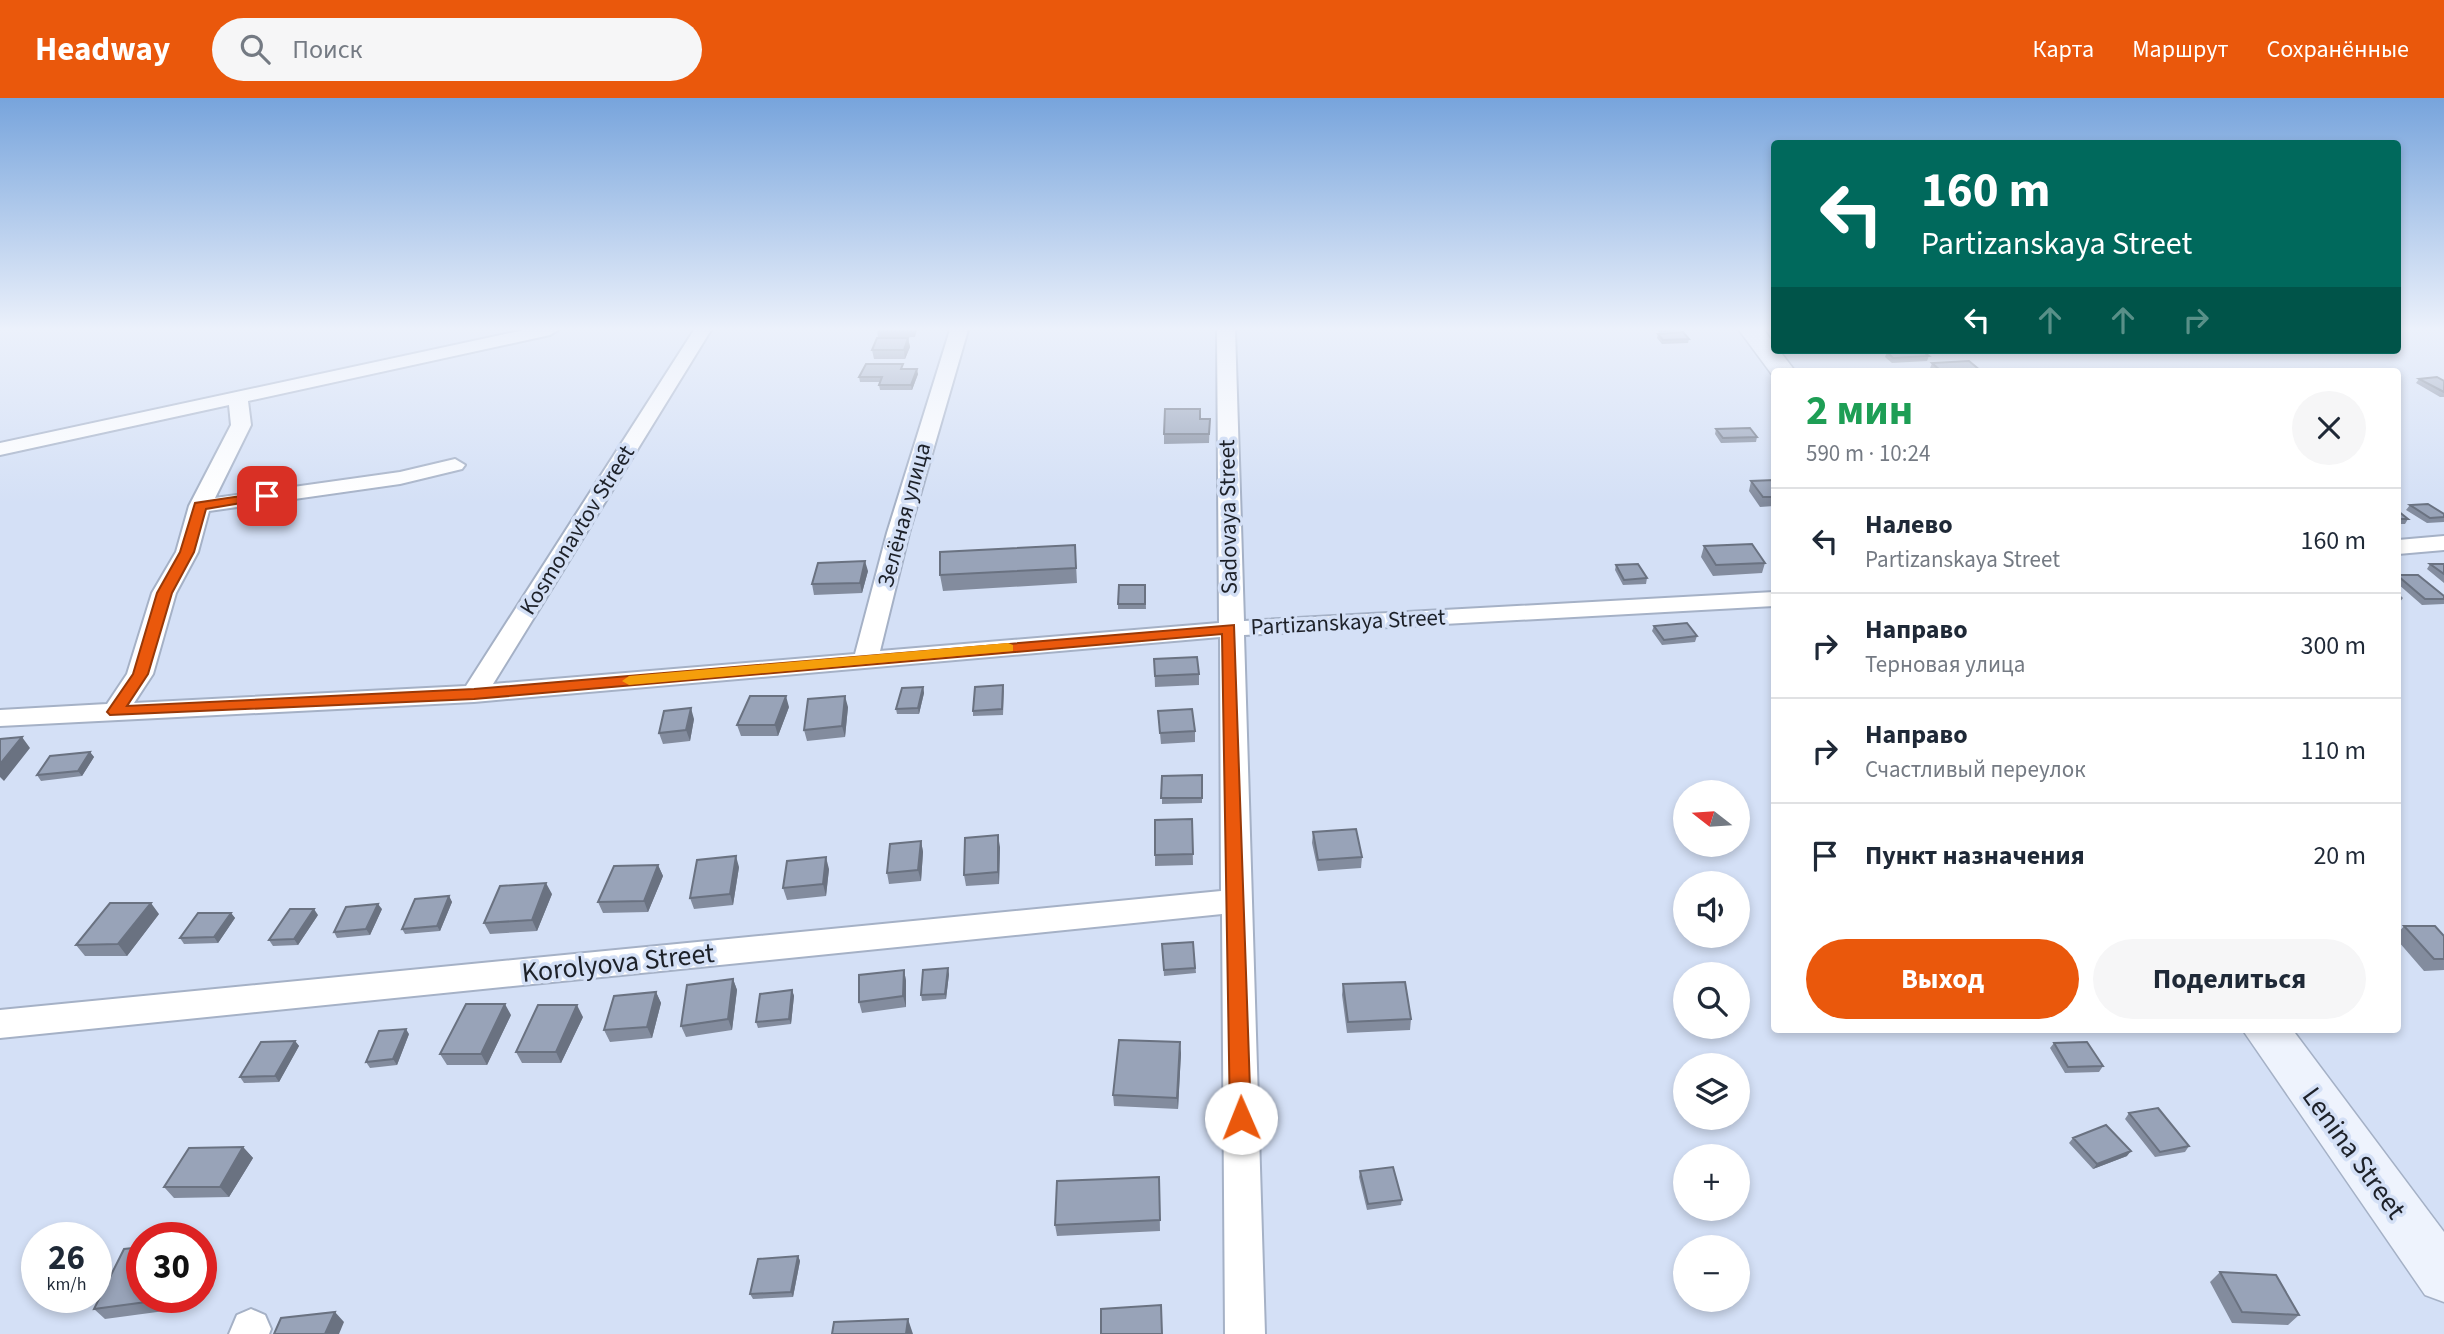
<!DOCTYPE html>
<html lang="ru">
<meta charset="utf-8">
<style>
body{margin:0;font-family:"Source Sans 3",sans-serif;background:#f6f6f7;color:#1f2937;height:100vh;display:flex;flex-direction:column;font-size:26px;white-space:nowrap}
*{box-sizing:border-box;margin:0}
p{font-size:23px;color:#747a83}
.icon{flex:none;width:38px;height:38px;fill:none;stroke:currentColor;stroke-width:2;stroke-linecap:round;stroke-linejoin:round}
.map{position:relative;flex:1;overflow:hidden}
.panel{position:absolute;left:1771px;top:270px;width:630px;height:665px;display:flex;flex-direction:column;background:#fff;border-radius:7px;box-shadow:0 4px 10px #0003}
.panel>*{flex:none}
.hud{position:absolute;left:1771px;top:42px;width:630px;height:214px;border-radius:7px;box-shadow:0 4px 10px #0003;background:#00695c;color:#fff;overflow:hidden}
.needle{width:46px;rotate:287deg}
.fabs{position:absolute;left:1673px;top:682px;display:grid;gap:14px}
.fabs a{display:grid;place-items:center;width:77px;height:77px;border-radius:50%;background:#fff;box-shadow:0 4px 10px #0003;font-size:35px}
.speed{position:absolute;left:21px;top:1124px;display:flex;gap:14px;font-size:35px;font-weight:700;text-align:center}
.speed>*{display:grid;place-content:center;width:91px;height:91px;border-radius:50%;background:#fff;box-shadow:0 4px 10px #0003;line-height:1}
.speed small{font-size:18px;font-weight:400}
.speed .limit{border:10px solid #d22;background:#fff;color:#111}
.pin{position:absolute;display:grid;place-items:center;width:60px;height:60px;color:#fff;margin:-30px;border-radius:14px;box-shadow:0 4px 10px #0006}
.me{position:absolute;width:77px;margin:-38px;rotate:359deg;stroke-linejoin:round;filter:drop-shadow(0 0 5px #0008)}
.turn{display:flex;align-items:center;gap:24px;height:147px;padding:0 35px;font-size:32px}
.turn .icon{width:91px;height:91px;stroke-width:2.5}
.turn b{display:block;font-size:49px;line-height:60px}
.lanes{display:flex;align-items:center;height:66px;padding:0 35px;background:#0003;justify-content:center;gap:35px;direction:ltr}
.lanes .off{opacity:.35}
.round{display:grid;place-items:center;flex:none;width:74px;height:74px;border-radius:37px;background:#f6f6f7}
.overview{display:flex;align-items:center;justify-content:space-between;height:119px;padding:0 35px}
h1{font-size:42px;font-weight:700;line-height:52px;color:#1e9e55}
.action{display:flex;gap:14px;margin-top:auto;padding:14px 35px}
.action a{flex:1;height:80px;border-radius:42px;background:#ea580c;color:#fff;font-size:28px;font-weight:700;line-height:80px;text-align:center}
.action a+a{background:#f6f6f7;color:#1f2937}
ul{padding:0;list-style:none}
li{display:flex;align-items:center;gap:21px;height:105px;padding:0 35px;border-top:2px solid #e0e1e3}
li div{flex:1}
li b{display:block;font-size:26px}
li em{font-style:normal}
header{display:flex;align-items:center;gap:42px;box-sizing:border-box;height:98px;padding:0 35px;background:#ea580c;color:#fff}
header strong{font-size:33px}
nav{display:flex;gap:38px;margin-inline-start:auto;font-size:24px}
.search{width:490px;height:63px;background:#f6f6f7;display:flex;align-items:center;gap:18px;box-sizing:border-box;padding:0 24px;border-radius:38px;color:#747a83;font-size:26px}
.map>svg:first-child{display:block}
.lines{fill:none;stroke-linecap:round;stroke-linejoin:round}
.street-casing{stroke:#a5b1c6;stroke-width:4}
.secondary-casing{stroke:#a5b1c6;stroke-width:3}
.street{fill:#fff;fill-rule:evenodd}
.secondary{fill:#eef3fd;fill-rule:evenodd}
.wall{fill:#838c9e}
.shaded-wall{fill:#6a7281}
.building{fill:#98a3b8;stroke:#6a7281;stroke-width:2}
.route{fill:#ea580c;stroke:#983908;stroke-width:2}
.slow{fill:#f59e0b}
.labels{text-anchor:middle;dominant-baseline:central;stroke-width:7;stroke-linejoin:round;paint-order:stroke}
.street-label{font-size:23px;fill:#1d2129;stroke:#d4e0f6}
.near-street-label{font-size:28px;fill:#1d2129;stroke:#d4e0f6}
</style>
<header>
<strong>Headway</strong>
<div class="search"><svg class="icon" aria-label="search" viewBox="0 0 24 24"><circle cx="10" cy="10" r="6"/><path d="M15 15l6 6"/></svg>Поиск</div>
<nav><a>Карта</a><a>Маршрут</a><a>Сохранённые</a></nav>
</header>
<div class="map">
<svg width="2444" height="1236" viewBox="0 0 2444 1236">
<rect width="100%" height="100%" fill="#d4e0f6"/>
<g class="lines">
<defs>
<path id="street" d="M 524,232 L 558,232 L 550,237 L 248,303 L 251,327 L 215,400 L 400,374 L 455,361 L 465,367 L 462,371 L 400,386 L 209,413 L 198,454 L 176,495 L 153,576 L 134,605 L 466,588 L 694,232 L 711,232 L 493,586 L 855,556 L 887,435 L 950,232 L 968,232 L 909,435 L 880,553 L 1219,525 L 1217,232 L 1235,232 L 1244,523 L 1774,494 L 1774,508 L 1244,537 L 1265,1236 L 1225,1236 L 1222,816 L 0,940 L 0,912 L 1221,793 L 1220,539 L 474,604 L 0,628 L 0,612 L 107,606 L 127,576 L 152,495 L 176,454 L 189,408 L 231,327 L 229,307 L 0,357 L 0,345 Z
M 2444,438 L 2444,452 L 2398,456 L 2398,442 Z
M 251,1211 L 265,1217 L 271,1231 L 269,1236 L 229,1236 L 237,1217 Z"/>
<path id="secondary" d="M 1739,232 L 1764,232 L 1774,246 L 1774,252 L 1779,252 L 1795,273 L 1774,273 L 1773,278 Z
M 2242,931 L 2292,931 L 2444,1134 L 2444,1204 L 2425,1197 Z"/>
</defs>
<use href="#street" class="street-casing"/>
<use href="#secondary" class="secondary-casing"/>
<use href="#street" class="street"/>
<use href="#secondary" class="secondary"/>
</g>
<path class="wall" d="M 877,232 L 917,232 L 915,239 L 878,240 Z
M 1657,232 L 1683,232 L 1660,235 Z
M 1658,236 L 1689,241 L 1688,245 L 1662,246 L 1657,240 Z
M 908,240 L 910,249 L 905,261 L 874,261 L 872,252 Z
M 1887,254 L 1929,258 L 1927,263 L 1892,265 L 1885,259 Z
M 1932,265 L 1981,273 L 1929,273 Z
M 903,271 L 918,276 L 912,292 L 880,292 L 879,287 L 880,284 L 860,284 L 859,279 Z
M 2419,281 L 2444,283 L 2444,299 L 2440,299 L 2416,285 Z
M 1200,321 L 1210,321 L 1209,345 L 1164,346 L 1164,336 Z
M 1716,331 L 1757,339 L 1756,344 L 1721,345 L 1715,336 Z
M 1774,382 L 1774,408 L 1760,409 L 1749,393 L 1751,383 Z
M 2410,407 L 2444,416 L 2444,424 L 2427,425 L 2406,412 Z
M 2398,413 L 2408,421 L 2405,426 L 2398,426 Z
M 1075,447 L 1077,485 L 943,493 L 940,477 Z
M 1704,448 L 1765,465 L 1762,475 L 1713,478 L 1701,459 Z
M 2430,466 L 2444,466 L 2444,485 L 2427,471 Z
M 1616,467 L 1647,480 L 1646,486 L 1623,487 L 1615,472 Z
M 868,473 L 862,495 L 814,497 L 812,486 Z
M 2398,477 L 2444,498 L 2444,506 L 2422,507 L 2398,486 Z
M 1145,487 L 1146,511 L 1118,511 L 1118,506 Z
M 2398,495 L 2403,500 L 2399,505 L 2398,505 Z
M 1654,528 L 1697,538 L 1695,544 L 1662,547 L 1652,533 Z
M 1154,561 L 1199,576 L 1199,587 L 1155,589 Z
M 1003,587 L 1004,593 L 1003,617 L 973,618 L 973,613 Z
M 923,589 L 924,595 L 919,616 L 897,616 L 896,611 Z
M 789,609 L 778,638 L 741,638 L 737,627 Z
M 848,609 L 845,639 L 807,643 L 804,632 Z
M 1158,613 L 1195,633 L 1195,644 L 1161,646 Z
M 694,621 L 690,643 L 663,646 L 659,635 Z
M 90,654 L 94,659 L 82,678 L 41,683 L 37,677 Z
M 1202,677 L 1202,705 L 1162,706 L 1162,678 Z
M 1192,721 L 1193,767 L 1155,768 L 1155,757 Z
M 1313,734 L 1362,759 L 1361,770 L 1318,773 L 1312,745 Z
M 921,743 L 923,754 L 921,783 L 889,786 L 887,775 Z
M 1000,749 L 999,786 L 966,788 L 964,777 Z
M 658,767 L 663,778 L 648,814 L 603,815 L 598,804 Z
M 739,769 L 733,807 L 694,811 L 690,800 Z
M 829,771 L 826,798 L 787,802 L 783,790 Z
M 552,796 L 537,833 L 490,836 L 484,825 Z
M 449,798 L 452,804 L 440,833 L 405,836 L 402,831 Z
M 382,811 L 370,837 L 337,840 L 334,834 Z
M 231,815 L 235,820 L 218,845 L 184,846 L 180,840 Z
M 159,816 L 127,858 L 85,858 L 76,847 Z
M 318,817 L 298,847 L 273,848 L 269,842 Z
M 2404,828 L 2444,838 L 2444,872 L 2424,873 L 2398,843 L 2398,835 Z
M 1193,844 L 1196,875 L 1164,878 L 1162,846 Z
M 904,872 L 906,883 L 906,909 L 862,915 L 859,904 Z
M 949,876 L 946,901 L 922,903 L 921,897 Z
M 733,881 L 737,892 L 732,932 L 686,939 L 681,928 Z
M 1343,886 L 1411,921 L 1410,932 L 1347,935 L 1342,897 Z
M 792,892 L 794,898 L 791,926 L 758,930 L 756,924 Z
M 656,894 L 661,905 L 652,940 L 610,944 L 604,932 Z
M 511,917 L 487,967 L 447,967 L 440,956 Z
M 583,919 L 561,965 L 522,965 L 516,954 Z
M 409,936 L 397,967 L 370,970 L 366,964 Z
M 295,943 L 299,948 L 279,984 L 244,985 L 240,979 Z
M 2054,945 L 2103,968 L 2099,974 L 2065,975 L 2050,950 Z
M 1181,955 L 1178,1011 L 1114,1008 L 1113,997 Z
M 2129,1015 L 2189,1048 L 2185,1054 L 2155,1059 L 2125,1021 Z
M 2073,1040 L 2127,1058 L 2093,1071 L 2069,1045 Z
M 243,1049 L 253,1060 L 229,1099 L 174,1100 L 164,1089 Z
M 1360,1073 L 1402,1102 L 1401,1107 L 1367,1112 L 1359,1079 Z
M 1159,1079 L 1160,1133 L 1057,1138 L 1055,1127 Z
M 798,1158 L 800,1163 L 793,1199 L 753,1201 L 750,1196 Z
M 2220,1174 L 2299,1217 L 2288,1227 L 2232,1225 L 2210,1184 Z
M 178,1199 L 172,1212 L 105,1221 L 94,1211 Z"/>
<path class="shaded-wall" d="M 908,240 L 910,249 L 905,261 L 904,252 Z
M 917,271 L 918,276 L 912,292 L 911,287 Z
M 865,463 L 868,473 L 862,495 L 860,485 Z
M 923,589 L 924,595 L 919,616 L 918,610 Z
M 786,598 L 789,609 L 778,638 L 775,627 Z
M 845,598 L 848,609 L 845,639 L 842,628 Z
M 691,610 L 694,621 L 690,643 L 686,632 Z
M 22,639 L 30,650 L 4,683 L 0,679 L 0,666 Z
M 90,654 L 94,659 L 82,678 L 78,673 Z
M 998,737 L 1000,749 L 999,786 L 998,774 Z
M 921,743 L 923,754 L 921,783 L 918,772 Z
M 736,758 L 739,769 L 733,807 L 730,796 Z
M 826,759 L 829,771 L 826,798 L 823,786 Z
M 658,767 L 663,778 L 648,814 L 644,803 Z
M 546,785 L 552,796 L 537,833 L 532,822 Z
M 449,798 L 452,804 L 440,833 L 437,828 Z
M 151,805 L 159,816 L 127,858 L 118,846 Z
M 378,806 L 382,811 L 370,837 L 366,831 Z
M 314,811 L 318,817 L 298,847 L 294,841 Z
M 231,815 L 235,820 L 218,845 L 214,839 Z
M 948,870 L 949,876 L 946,901 L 945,896 Z
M 904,872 L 906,883 L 906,909 L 903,898 Z
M 733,881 L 737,892 L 732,932 L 728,921 Z
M 792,892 L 794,898 L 791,926 L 789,921 Z
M 656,894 L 661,905 L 652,940 L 647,929 Z
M 505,906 L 511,917 L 487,967 L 481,956 Z
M 577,907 L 583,919 L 561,965 L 556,954 Z
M 406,931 L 409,936 L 397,967 L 393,961 Z
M 295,943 L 299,948 L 279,984 L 275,978 Z
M 1180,944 L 1181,955 L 1178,1011 L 1177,1000 Z
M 243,1049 L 253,1060 L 229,1099 L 220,1089 Z
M 2131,1053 L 2127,1058 L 2093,1071 L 2097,1066 Z
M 798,1158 L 800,1163 L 793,1199 L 791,1194 Z
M 162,1199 L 178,1199 L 172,1212 L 161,1202 Z
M 335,1214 L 344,1224 L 339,1236 L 325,1236 Z
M 908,1221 L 913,1236 L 906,1236 Z"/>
<path class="building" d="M 1683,234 L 1689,241 L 1663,242 L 1658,236 Z
M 877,240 L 908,240 L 904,252 L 872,252 Z
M 1922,253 L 1929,258 L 1893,260 L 1887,254 Z
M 1969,263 L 1981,273 L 1941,273 L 1932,265 Z
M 866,266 L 903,266 L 901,271 L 917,271 L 911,287 L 879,287 L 882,279 L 859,279 Z
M 2437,279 L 2444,283 L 2444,294 L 2419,281 Z
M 1165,311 L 1200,311 L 1200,321 L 1210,321 L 1209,336 L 1164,336 Z
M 1750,330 L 1757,339 L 1723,340 L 1716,331 Z
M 1774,382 L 1774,399 L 1763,399 L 1751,383 Z
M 2428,406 L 2444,416 L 2444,419 L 2430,420 L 2410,407 Z
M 2398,413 L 2408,421 L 2398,421 Z
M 1752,446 L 1765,465 L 1716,467 L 1704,448 Z
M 1075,447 L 1076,470 L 940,477 L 940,454 Z
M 865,463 L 860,485 L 812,486 L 818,465 Z
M 1638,466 L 1647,480 L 1624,482 L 1616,467 Z
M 2430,466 L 2444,466 L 2444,476 Z
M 2398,477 L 2418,477 L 2444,498 L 2444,501 L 2425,501 L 2398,478 Z
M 1119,487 L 1145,487 L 1145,506 L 1118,506 Z
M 1687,525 L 1697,538 L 1664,542 L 1654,528 Z
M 1197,559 L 1199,576 L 1155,578 L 1154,561 Z
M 1003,587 L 1002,611 L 973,613 L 975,589 Z
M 923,589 L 918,610 L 896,611 L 902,590 Z
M 750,598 L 786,598 L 775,627 L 737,627 Z
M 845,598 L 842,628 L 804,632 L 808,601 Z
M 691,610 L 686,632 L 659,635 L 664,613 Z
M 1192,611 L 1195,633 L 1160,635 L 1158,613 Z
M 22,639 L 0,666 L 0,641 Z
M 90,654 L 78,673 L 37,677 L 50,658 Z
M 1202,677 L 1202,700 L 1161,700 L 1162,678 Z
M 1192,721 L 1193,756 L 1155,757 L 1155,722 Z
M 1356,731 L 1362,759 L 1318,762 L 1313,734 Z
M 998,737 L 998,774 L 964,777 L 965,740 Z
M 921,743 L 918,772 L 887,775 L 890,746 Z
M 736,758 L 730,796 L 690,800 L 697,762 Z
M 826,759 L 823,786 L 783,790 L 787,763 Z
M 658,767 L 644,803 L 598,804 L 614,768 Z
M 546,785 L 532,822 L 484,825 L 500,788 Z
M 449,798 L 437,828 L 402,831 L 415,801 Z
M 110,805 L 151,805 L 118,846 L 76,847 Z
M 378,806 L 366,831 L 334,834 L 346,809 Z
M 290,811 L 314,811 L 294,841 L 269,842 Z
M 198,815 L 231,815 L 214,839 L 180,840 Z
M 2404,828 L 2435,828 L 2444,838 L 2444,861 L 2434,861 Z
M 1193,844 L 1195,870 L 1164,872 L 1162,846 Z
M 948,870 L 945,896 L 921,897 L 923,872 Z
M 904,872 L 903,898 L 859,904 L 859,877 Z
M 733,881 L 728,921 L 681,928 L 687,887 Z
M 1405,884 L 1411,921 L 1348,924 L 1343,886 Z
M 792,892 L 789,921 L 756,924 L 760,896 Z
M 656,894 L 647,929 L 604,932 L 614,898 Z
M 466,906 L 505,906 L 481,956 L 440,956 Z
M 538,907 L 577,907 L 556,954 L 516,954 Z
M 406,931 L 393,961 L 366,964 L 379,933 Z
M 1119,942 L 1180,944 L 1177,1000 L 1113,997 Z
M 295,943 L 275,978 L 240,979 L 261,944 Z
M 2087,944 L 2103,968 L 2068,969 L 2054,945 Z
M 2158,1010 L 2189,1048 L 2160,1054 L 2129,1015 Z
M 2106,1027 L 2131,1053 L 2097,1066 L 2073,1040 Z
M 243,1049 L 220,1089 L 164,1089 L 189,1050 Z
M 1393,1069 L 1402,1102 L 1368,1106 L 1360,1073 Z
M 1159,1079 L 1160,1122 L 1055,1127 L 1057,1083 Z
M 142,1149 L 142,1199 L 162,1199 L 161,1202 L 94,1211 L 124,1151 Z
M 798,1158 L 791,1194 L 750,1196 L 758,1161 Z
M 2220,1174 L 2276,1177 L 2299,1217 L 2242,1214 Z
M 1161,1207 L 1162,1236 L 1101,1236 L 1101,1211 Z
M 335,1214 L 325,1236 L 274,1236 L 281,1220 Z
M 908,1221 L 906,1236 L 832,1236 L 834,1224 Z"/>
<linearGradient id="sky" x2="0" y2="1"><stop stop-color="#77a4dc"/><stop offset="0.57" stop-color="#ecf1fb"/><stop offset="1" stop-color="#ecf1fb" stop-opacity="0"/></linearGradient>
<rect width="2444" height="405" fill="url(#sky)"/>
<path class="route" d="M 267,394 L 273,398 L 271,400 L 206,411 L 194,454 L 172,495 L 148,576 L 127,608 L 474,591 L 1234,527 L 1251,1020 L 1248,1026 L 1241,1029 L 1233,1026 L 1230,1020 L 1222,536 L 474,601 L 110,617 L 107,614 L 133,576 L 157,495 L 180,454 L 195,405 Z"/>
<path class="slow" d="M 1008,545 L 1013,547 L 1013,553 L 629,587 L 622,583 L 629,578 Z"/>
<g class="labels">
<g class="street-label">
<text transform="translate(904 417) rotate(-75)">Зелёная улица</text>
<text transform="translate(1228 419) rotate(-91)">Sadovaya Street</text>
<text transform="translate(577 432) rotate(-58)">Kosmonavtov Street</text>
<text transform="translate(1348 524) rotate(-3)">Partizanskaya Street</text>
</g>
<g class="near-street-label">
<text transform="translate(618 865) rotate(-6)">Korolyova Street</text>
<text transform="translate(2354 1055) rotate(54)">Lenina Street</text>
</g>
</g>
</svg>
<div class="fabs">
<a><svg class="needle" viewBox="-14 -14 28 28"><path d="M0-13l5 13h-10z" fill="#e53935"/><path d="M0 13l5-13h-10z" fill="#747a83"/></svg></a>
<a><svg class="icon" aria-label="sound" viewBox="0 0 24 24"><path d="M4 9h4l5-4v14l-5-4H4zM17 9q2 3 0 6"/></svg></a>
<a><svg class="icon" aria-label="search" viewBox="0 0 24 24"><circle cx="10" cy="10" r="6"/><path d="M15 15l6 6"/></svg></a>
<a><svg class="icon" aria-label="layers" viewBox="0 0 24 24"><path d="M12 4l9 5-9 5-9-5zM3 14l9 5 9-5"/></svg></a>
<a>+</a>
<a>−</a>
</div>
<div class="speed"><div>26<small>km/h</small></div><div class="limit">30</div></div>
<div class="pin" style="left:267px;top:398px;background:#d93025"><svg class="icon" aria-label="arrive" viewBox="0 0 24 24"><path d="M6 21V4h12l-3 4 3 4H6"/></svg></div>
<svg class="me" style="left:1241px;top:1020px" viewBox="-20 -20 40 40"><circle r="19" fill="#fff"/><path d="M0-13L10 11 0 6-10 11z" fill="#ea580c"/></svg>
<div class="hud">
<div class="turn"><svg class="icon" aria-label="left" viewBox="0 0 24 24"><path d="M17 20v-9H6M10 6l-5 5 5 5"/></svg><div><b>160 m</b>Partizanskaya Street</div></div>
<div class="lanes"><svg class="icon" aria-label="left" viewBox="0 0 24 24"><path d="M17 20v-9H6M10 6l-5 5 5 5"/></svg><svg class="icon off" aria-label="ahead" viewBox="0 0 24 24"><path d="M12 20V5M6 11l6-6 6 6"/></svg><svg class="icon off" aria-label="ahead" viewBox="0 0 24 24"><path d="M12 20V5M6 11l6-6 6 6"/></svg><svg class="icon off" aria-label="right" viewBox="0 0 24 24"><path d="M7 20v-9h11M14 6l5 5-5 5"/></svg></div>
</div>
<section class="panel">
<div class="overview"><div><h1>2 мин</h1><p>590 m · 10:24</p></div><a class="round"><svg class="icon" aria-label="close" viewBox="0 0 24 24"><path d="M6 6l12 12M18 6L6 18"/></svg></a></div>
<ul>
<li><svg class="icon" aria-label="left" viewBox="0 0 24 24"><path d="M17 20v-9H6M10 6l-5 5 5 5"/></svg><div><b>Налево</b><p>Partizanskaya Street</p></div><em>160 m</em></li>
<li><svg class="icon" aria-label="right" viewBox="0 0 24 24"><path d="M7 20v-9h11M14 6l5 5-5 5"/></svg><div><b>Направо</b><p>Терновая улица</p></div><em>300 m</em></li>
<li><svg class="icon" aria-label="right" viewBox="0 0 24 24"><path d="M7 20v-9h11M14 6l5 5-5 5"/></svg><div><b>Направо</b><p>Счастливый переулок</p></div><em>110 m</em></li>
<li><svg class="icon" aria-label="arrive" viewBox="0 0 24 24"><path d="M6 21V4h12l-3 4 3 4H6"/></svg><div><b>Пункт назначения</b></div><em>20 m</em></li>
</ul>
<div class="action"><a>Выход</a><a>Поделиться</a></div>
</section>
</div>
